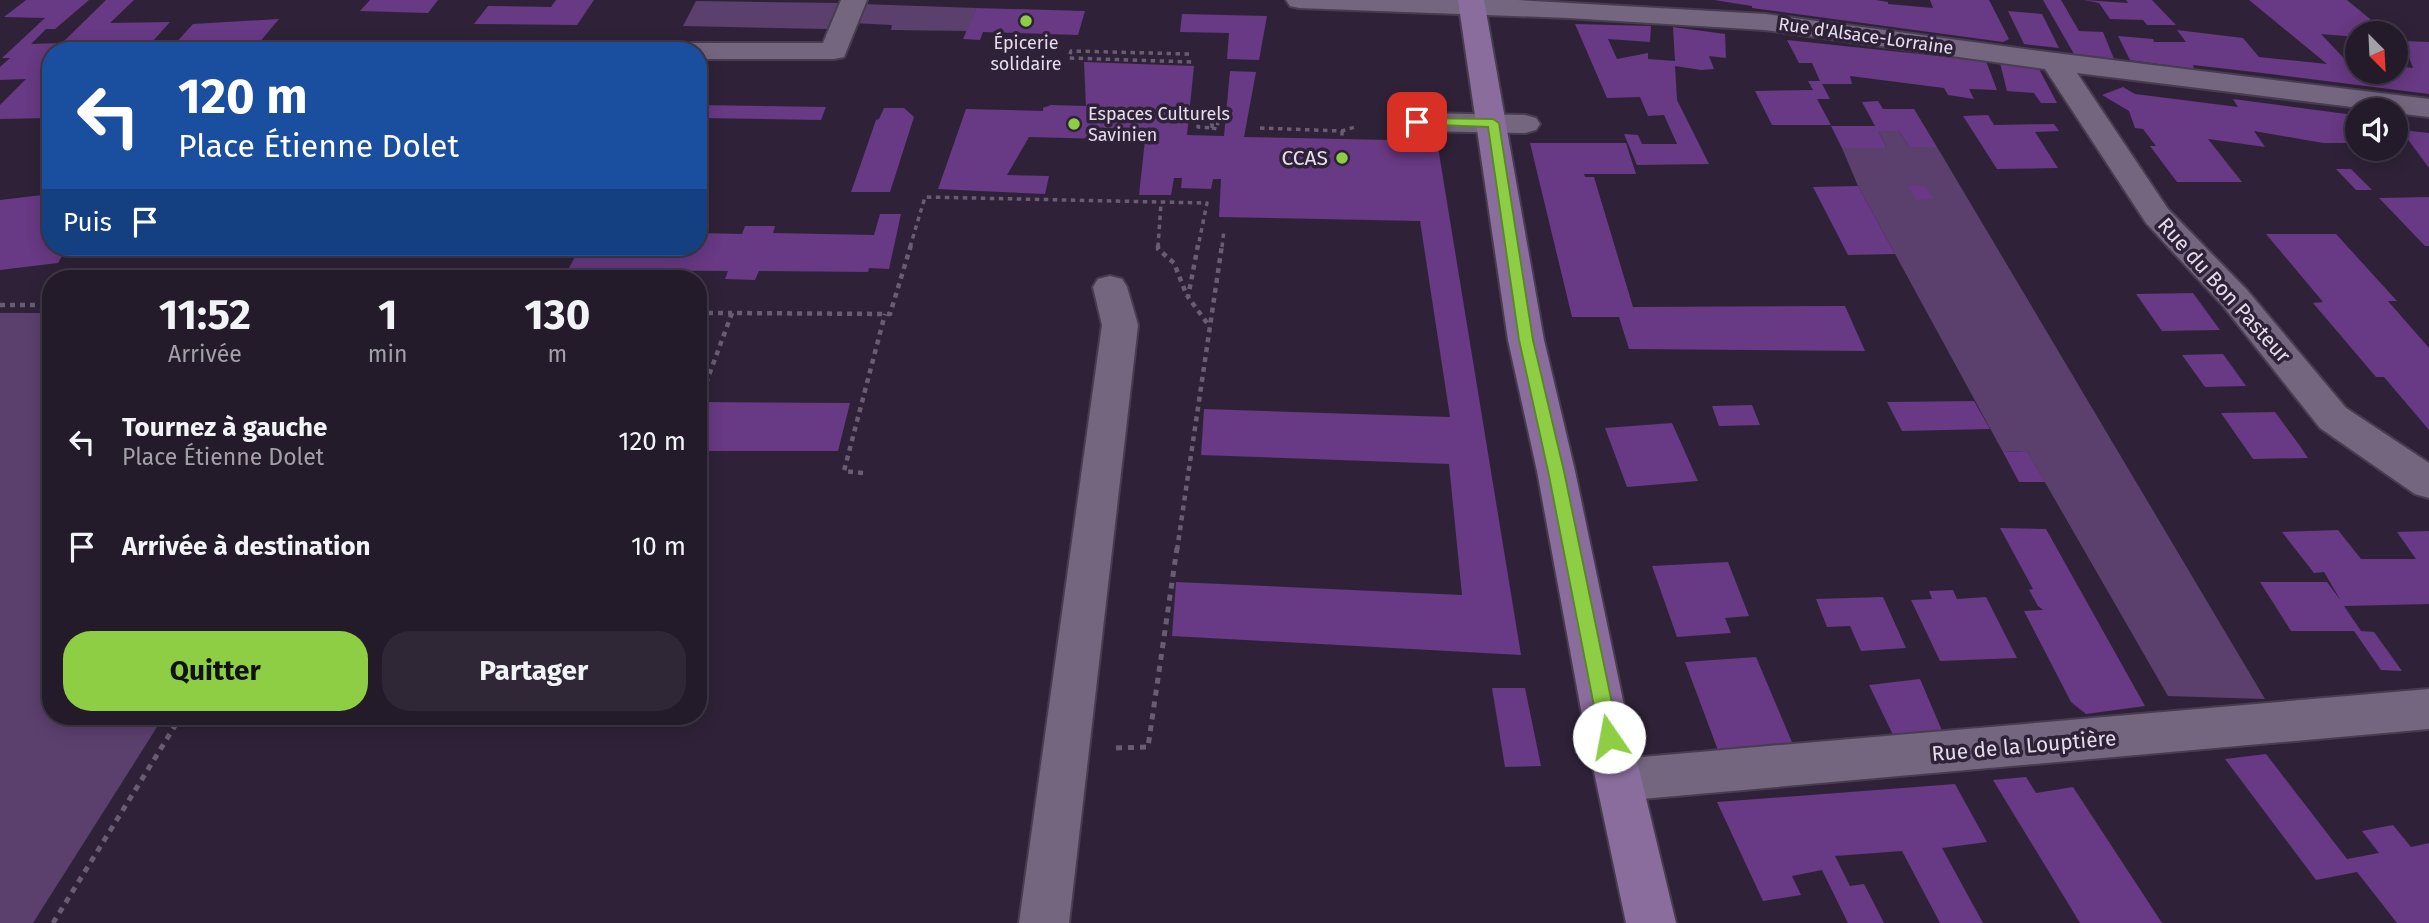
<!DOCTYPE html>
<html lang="fr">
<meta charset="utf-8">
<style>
body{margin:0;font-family:"Fira Sans",sans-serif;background:#2f2736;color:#f1f3f6;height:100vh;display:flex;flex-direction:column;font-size:26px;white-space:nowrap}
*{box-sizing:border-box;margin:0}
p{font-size:23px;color:#a3a1a8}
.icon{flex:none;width:38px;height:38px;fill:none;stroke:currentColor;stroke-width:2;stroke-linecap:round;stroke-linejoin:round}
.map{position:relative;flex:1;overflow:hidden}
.side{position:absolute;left:42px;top:270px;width:665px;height:455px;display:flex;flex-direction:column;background:#231a2a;border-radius:28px;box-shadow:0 4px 18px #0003,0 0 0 2px #403847}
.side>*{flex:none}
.top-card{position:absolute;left:42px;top:42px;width:665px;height:214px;border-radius:28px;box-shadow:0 4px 18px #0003,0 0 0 2px #403847;background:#1a4fa0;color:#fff;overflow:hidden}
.needle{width:46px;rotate:156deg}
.controls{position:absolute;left:2345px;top:21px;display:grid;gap:14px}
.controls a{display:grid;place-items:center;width:63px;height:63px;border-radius:50%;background:#231a2a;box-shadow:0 4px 18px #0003,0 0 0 2px #403847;font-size:35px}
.pin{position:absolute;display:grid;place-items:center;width:60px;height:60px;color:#fff;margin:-30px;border-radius:14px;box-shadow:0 4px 10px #0006}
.me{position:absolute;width:77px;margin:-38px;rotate:348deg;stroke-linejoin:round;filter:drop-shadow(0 0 5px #0008)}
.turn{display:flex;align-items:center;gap:24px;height:147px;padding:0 21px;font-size:32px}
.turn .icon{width:91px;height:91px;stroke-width:2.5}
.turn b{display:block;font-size:49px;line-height:60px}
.then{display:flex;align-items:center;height:66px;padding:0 21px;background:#0003;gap:14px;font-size:26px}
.eta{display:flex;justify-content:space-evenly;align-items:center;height:119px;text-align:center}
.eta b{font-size:42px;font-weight:700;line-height:49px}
.action{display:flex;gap:14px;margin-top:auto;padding:14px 21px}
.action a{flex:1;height:80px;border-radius:28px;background:#8dce45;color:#111;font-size:28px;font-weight:700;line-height:80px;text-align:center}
.action a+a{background:#2f2736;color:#f1f3f6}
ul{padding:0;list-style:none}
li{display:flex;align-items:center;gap:21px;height:105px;padding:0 21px}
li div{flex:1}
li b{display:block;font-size:26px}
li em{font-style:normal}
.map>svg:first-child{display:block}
.green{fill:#5b406d}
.building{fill:#683984}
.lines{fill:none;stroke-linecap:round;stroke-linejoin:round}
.minor-casing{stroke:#483d50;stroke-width:4}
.major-casing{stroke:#483d50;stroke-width:4}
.path-far2{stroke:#695e71;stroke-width:3.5;stroke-dasharray:4.5 4.5;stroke-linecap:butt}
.path-far1{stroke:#695e71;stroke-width:4.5;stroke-dasharray:5 5;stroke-linecap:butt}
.path{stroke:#695e71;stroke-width:5;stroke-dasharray:6 6;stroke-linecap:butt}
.minor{fill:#756680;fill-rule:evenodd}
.major{fill:#8a6d9d;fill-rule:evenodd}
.route{fill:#8dce45;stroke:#5c862d;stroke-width:2}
.poi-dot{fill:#8dce45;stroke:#2f2238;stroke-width:2.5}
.labels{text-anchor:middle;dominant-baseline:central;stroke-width:7;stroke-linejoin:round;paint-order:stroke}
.far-street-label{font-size:18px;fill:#e5ddec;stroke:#2f2238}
.far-poi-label{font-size:18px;fill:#e5ddec;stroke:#2f2238}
.poi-label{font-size:21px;fill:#e5ddec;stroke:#2f2238;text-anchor:end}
.street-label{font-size:21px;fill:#e5ddec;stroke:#2f2238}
</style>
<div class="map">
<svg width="2429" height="923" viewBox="0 0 2429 923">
<rect width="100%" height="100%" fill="#2f2238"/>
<path class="green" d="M 696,1 L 839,3 L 827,29 L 683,26 Z
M 862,4 L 976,8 L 967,31 L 891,30 L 892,25 L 853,23 Z
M 1878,131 L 1899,131 L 1909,147 L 1937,147 L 2265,699 L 2168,696 L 2027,451 L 2003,452 L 1858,186 L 1842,148 L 1887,148 Z
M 0,313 L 51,313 L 51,716 L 164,716 L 33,923 L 0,923 Z"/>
<path class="building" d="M 26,0 L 89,0 L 55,29 L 46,29 L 31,44 L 62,43 L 106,0 L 134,0 L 110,23 L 170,22 L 144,51 L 51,51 L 51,118 L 0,119 L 0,105 L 26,79 L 0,80 L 0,67 L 10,58 L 2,58 L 45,18 L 4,17 Z
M 370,0 L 438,0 L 428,13 L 360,11 Z
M 556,0 L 594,0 L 577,25 L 474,24 L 488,6 L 551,7 Z
M 1714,0 L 1876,0 L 1888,2 L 1888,4 L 1933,8 L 1930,0 L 1989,0 L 2009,39 L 2003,42 L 1752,8 L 1752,6 Z
M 2043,0 L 2061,0 L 2079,31 L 2103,32 L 2114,59 L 2074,54 Z
M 2084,0 L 2128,3 L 2126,0 L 2152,0 L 2176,25 L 2147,25 L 2143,20 L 2110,19 L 2099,3 Z
M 2249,0 L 2347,0 L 2387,33 L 2357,33 L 2357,37 L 2321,34 L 2357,72 L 2396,72 L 2396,66 L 2413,68 L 2403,41 L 2429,42 L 2429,94 L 2271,74 L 2193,65 L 2194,69 L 2130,60 L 2118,36 L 2153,39 L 2154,42 L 2186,42 L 2177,30 L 2243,38 L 2259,57 L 2327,64 Z
M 976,8 L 1085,11 L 1078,35 L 983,32 L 980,40 L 963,39 Z
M 2008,11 L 2042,14 L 2059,48 L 2024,44 Z
M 1182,14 L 1267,16 L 1259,60 L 1227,59 L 1229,33 L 1180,32 Z
M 279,19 L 258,44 L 173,46 L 193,24 Z
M 1575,24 L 1651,26 L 1650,42 L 1608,39 L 1617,59 L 1648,53 L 1648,59 L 1675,61 L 1673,27 L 1725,34 L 1726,58 L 1709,56 L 1714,69 L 1701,70 L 1675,66 L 1677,100 L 1709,164 L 1637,165 L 1624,134 L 1638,135 L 1642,144 L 1677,144 L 1664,115 L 1648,116 L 1640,97 L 1607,98 Z
M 1787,40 L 1986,61 L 1997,90 L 1969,89 L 1974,99 L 1948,95 L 1944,88 L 1850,76 L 1852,84 L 1822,84 L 1830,99 L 1817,99 L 1831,125 L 1772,125 L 1755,91 L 1813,90 L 1808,81 L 1820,81 L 1812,63 L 1799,63 Z
M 1084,62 L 1194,66 L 1187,135 L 1224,136 L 1230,71 L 1256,72 L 1244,137 L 1437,141 L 1521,655 L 1172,636 L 1176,582 L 1462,595 L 1449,464 L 1201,455 L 1204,409 L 1450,417 L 1420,221 L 1219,217 L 1221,179 L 1213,179 L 1211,189 L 1181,188 L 1182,178 L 1174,178 L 1171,195 L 1139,195 L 1145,140 L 1029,137 L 1007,175 L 1049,176 L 1045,194 L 938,189 L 966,109 L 1043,111 L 1043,108 L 1051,105 L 1086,106 Z
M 2000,63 L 2038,67 L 2057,103 L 2041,103 L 2034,93 L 2007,91 Z
M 2123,87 L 2135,94 L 2238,107 L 2233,99 L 2354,115 L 2357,118 L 2357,143 L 2323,143 L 2254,131 L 2265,147 L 2208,139 L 2242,182 L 2177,182 L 2150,146 L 2156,146 L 2143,129 L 2135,128 L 2129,111 L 2102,95 Z
M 1878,101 L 1883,109 L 1914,109 L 1937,147 L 1909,147 L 1899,131 L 1878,131 L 1887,148 L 1842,148 L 1831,126 L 1875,126 L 1862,102 Z
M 698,105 L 826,107 L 821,120 L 698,118 Z
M 884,108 L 904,108 L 914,117 L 890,192 L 851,192 L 876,120 L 879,119 Z
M 1988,115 L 1994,125 L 2054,124 L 2059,131 L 2035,132 L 2058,168 L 1997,169 L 1963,116 Z
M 2401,130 L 2429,133 L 2429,168 Z
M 1530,143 L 1626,143 L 1636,174 L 1584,174 L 1585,177 L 1594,177 L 1633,307 L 1845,306 L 1865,351 L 1629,349 L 1619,317 L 1572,317 Z
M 2336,169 L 2351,169 L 2372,190 L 2356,190 Z
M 1908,185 L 1925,186 L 1934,199 L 1916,200 Z
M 1858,186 L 1895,254 L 1848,255 L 1813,187 Z
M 51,194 L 51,247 L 67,247 L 58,263 L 0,270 L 0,200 Z
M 2429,197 L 2429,246 L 2425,246 L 2379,198 Z
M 880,214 L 901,214 L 889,269 L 869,268 L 868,272 L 759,271 L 755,280 L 725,279 L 728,271 L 568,270 L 580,247 L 698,247 L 698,233 L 742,234 L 745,226 L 775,226 L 773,233 L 874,235 Z
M 2266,234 L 2336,234 L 2397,301 L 2388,301 L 2429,348 L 2429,430 L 2384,377 L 2376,377 L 2313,303 L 2323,302 Z
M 2193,293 L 2220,330 L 2162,331 L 2136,294 Z
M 2223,354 L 2246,386 L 2205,387 L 2182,355 Z
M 1974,401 L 1990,429 L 1902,431 L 1887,402 Z
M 698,402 L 850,403 L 838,451 L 698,451 Z
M 1752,405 L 1760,425 L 1719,426 L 1712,406 Z
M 2275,412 L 2300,446 L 2308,458 L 2253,459 L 2221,413 Z
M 1672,423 L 1698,481 L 1627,487 L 1605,428 Z
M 2027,451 L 2045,482 L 2019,482 L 2003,452 Z
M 2000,528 L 2046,529 L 2145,706 L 2086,714 L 2071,702 L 2024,611 L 2043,610 L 2038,606 L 2029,590 L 2033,589 Z
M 2338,530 L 2361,559 L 2416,559 L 2397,532 L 2429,531 L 2429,604 L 2344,606 L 2361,631 L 2374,632 L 2402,671 L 2381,670 L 2354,631 L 2291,631 L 2260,582 L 2327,582 L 2341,601 L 2324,572 L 2314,573 L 2282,532 Z
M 1728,562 L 1749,616 L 1725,618 L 1731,633 L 1677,637 L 1652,566 Z
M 1953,590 L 1957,599 L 1986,597 L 2017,658 L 1940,661 L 1911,600 L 1932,599 L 1929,591 Z
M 1883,597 L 1906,648 L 1861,651 L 1850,626 L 1827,627 L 1816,599 Z
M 1756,657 L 1794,747 L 1719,753 L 1685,662 Z
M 1920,679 L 1943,733 L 1894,737 L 1869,685 Z
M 1492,688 L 1525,688 L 1541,766 L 1505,767 Z
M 2266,754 L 2347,859 L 2379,853 L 2362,831 L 2393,825 L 2411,847 L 2429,843 L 2429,923 L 2397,923 L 2357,872 L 2316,880 L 2225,759 Z
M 2026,777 L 2036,793 L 2073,787 L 2162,923 L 2080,923 L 1993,780 Z
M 1955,784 L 1987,842 L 1942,848 L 1983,923 L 1940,923 L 1902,851 L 1835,856 L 1850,886 L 1864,884 L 1884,923 L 1848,923 L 1822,870 L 1792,876 L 1801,895 L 1763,901 L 1717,802 Z"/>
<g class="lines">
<defs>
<path id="minor" d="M 841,0 L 867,0 L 844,57 L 834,59 L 698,59 L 698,51 L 678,51 L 682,45 L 692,43 L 823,43 Z
M 1286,0 L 1517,0 L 1765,14 L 2055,53 L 2429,99 L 2429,117 L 2396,113 L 2396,110 L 2376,110 L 2077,73 L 2168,209 L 2247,290 L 2346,408 L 2429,463 L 2429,498 L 2415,494 L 2320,428 L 2223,306 L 2146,223 L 2045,69 L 1765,30 L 1568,18 L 1299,8 L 1290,6 Z
M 1417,113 L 1525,115 L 1536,118 L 1540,124 L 1536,130 L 1525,133 L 1417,131 L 1406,128 L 1402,122 L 1406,116 Z
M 1110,276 L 1122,279 L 1127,287 L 1138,325 L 1069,923 L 1019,923 L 1102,325 L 1093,287 L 1098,279 Z
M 2429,689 L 2429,729 L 1619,801 L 1603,795 L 1596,780 L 1603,765 L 1619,759 Z"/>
<path id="major" d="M 1458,0 L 1484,0 L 1544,340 L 1575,471 L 1626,715 L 1676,923 L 1626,923 L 1582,715 L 1537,471 L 1508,340 Z"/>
</defs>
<use href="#minor" class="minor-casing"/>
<use href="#major" class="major-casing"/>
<path class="path-far2" d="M 1189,54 L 1071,51 L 1069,58 L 1193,62
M 1189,114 L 1213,116
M 1200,115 L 1213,116 L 1211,128 L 1198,127 Z
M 1212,128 L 1213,116
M 1212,128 L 1217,129 L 1220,108
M 1260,128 L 1342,131 L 1355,127
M 1342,131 L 1342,139
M 910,247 L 925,197 L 1207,203 L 1198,247
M 1158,247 L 1161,203
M 1222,247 L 1224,230"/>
<path class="path-far1" d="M 1158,245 L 1158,249 L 1174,263 L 1187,296
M 1198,245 L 1188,297 L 1210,327
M 0,305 L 51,305
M 698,313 L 732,313
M 699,402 L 732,313 L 890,314 L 911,245
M 863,473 L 844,471 L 885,314
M 1177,550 L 1222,245"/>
<path class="path" d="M 1116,748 L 1148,747 L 1177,548
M 53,923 L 181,716"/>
<use href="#minor" class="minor"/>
<use href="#major" class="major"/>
</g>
<path class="route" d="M 1417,118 L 1493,119 L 1499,123 L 1533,340 L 1564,471 L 1619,737 L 1616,743 L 1609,745 L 1602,743 L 1600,737 L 1548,471 L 1519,340 L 1488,127 L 1412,124 L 1412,119 Z"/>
<g class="poi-dot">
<circle cx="1026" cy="21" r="7"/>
<circle cx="1074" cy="124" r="7"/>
<circle cx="1342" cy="158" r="7"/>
</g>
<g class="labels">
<g class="far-street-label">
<text transform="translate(1866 36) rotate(8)">Rue d'Alsace-Lorraine</text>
</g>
<g class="far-poi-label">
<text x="1026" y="43">Épicerie<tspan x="1026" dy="21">solidaire</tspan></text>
<text x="1088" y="114" text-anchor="start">Espaces Culturels<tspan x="1088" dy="21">Savinien</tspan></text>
</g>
<g class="poi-label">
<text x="1328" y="158">CCAS</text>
</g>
<g class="street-label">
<text transform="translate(2224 290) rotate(48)">Rue du Bon Pasteur</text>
<text transform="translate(2024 746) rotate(-5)">Rue de la Louptière</text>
</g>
</g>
</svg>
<div class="controls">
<a><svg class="needle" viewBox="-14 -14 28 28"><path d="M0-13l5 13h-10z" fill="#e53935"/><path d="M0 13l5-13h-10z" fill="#a3a1a8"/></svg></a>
<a><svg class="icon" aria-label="sound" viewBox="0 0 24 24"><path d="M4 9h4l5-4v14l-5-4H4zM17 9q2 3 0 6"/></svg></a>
</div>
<div class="pin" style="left:1417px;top:122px;background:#d93025"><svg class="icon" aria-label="arrive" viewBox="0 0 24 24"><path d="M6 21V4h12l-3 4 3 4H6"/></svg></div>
<svg class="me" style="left:1609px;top:737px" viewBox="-20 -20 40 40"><circle r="19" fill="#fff"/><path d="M0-13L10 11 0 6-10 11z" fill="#8dce45"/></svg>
<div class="top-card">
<div class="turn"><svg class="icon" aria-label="left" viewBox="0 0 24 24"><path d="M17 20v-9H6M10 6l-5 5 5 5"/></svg><div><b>120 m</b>Place Étienne Dolet</div></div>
<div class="then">Puis<svg class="icon" aria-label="arrive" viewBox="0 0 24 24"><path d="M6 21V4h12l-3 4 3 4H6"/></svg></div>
</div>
<section class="side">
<div class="eta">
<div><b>11:52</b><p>Arrivée</p></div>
<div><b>1</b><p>min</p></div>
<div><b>130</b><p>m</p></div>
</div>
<ul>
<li><svg class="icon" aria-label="left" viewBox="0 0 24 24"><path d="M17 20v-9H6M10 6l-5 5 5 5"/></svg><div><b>Tournez à gauche</b><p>Place Étienne Dolet</p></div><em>120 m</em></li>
<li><svg class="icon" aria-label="arrive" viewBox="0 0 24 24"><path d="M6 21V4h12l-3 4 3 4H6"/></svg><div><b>Arrivée à destination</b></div><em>10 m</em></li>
</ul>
<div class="action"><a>Quitter</a><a>Partager</a></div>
</section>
</div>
